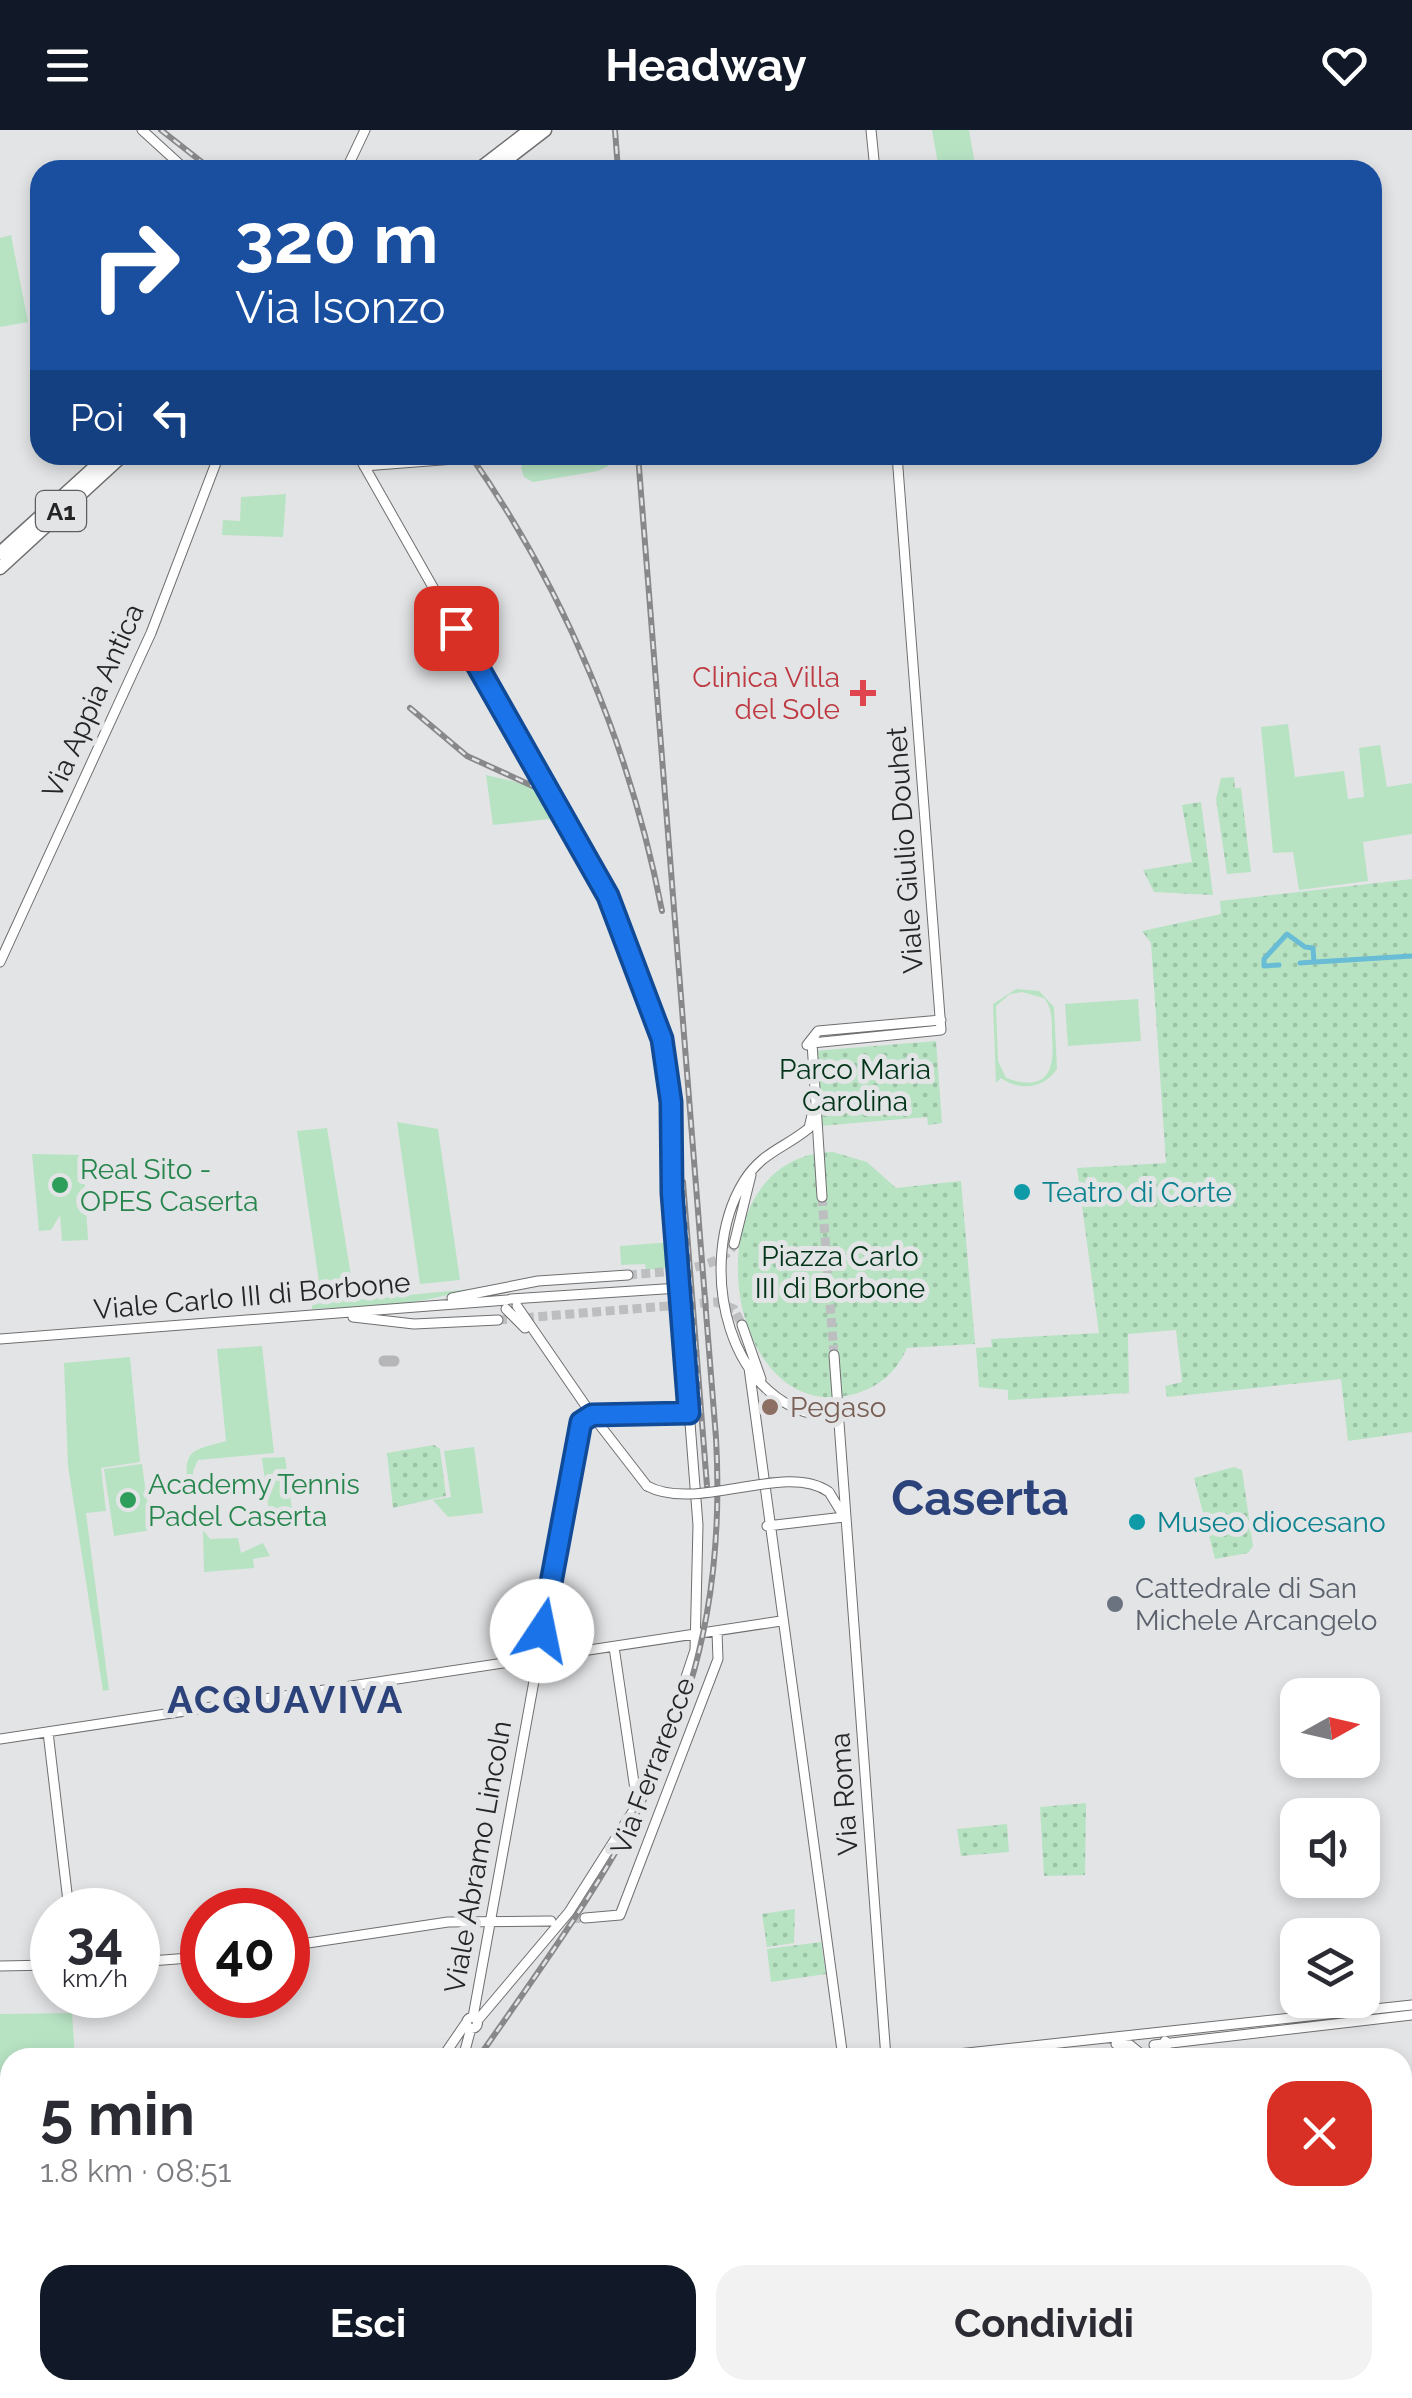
<!DOCTYPE html>
<html lang="it">
<meta charset="utf-8">
<style>
body{margin:0;font-family:Raleway,sans-serif;background:#f2f2f3;color:#2b2b33;height:100vh;display:flex;flex-direction:column;font-size:38px;white-space:nowrap}
*{box-sizing:border-box;margin:0}
p{font-size:32px;color:#7c7c81}
.icon{flex:none;width:55px;height:55px;fill:none;stroke:currentColor;stroke-width:2;stroke-linecap:round;stroke-linejoin:round}
.map{position:relative;flex:1;overflow:hidden}
.details{position:absolute;left:0px;top:1918px;width:1412px;height:352px;display:flex;flex-direction:column;background:#fff;border-radius:30px 30px 0 0;box-shadow:0 5px 15px #0003}
.details>*{flex:none}
.top-card{position:absolute;left:30px;top:30px;width:1352px;height:305px;border-radius:30px;box-shadow:0 5px 15px #0003;background:#1a4fa0;color:#fff;overflow:hidden}
.needle{width:65px;rotate:82deg}
.controls{position:absolute;left:1280px;top:1548px;display:grid;gap:20px}
.controls a{display:grid;place-items:center;width:100px;height:100px;border-radius:20px;background:#fff;box-shadow:0 5px 15px #0003;font-size:50px}
.speed{position:absolute;left:30px;top:1758px;display:flex;gap:20px;font-size:50px;font-weight:700;text-align:center}
.speed>*{display:grid;place-content:center;width:130px;height:130px;border-radius:50%;background:#fff;box-shadow:0 5px 15px #0003;line-height:1}
.speed small{font-size:25px;font-weight:400}
.speed .limit{border:15px solid #d22;background:#fff;color:#111}
.pin{position:absolute;display:grid;place-items:center;width:85px;height:85px;color:#fff;margin:-42px;border-radius:20px;box-shadow:0 5px 15px #0006}
.me{position:absolute;width:110px;margin:-55px;rotate:11deg;stroke-linejoin:round;filter:drop-shadow(0 0 8px #0008)}
.turn{display:flex;align-items:center;gap:35px;height:210px;padding:0 40px;font-size:45px}
.turn .icon{width:130px;height:130px;stroke-width:2.5}
.turn b{display:block;font-size:70px;line-height:85px}
.then{display:flex;align-items:center;height:95px;padding:0 40px;background:#0003;gap:20px;font-size:38px}
.round{display:grid;place-items:center;flex:none;width:105px;height:105px;border-radius:30px;background:#f2f2f3}
.overview{display:flex;align-items:center;justify-content:space-between;height:170px;padding:0 40px}
h1{font-size:60px;font-weight:700;line-height:75px}
.action{display:flex;gap:20px;margin-top:auto;padding:20px 40px}
.action a{flex:1;height:115px;border-radius:30px;background:#111827;color:#fff;font-size:40px;font-weight:700;line-height:115px;text-align:center}
.action a+a{background:#f2f2f3;color:#2b2b33}
header{display:flex;justify-content:space-between;align-items:center;height:130px;padding:0 40px;background:#111827;color:#fff;font-size:45px;font-weight:700}
.map>svg:first-child{display:block}
.grass{fill:#b7e3c3;fill-rule:evenodd}
.park{fill:url(#park-dots)}
.lines{fill:none;stroke-linecap:round;stroke-linejoin:round}
.canal{stroke:#68bcd5;stroke-width:5}
.taxiway{stroke:#b6b6b8;stroke-width:11}
.secondary-tunnel{stroke:#bdbec0;stroke-width:9;stroke-dasharray:9 4.5;stroke-linecap:butt}
.secondary-casing{stroke:#6f6f71;stroke-width:11}
.highway-casing{stroke:#6f6f71;stroke-width:15}
.secondary{stroke:#fff;stroke-width:9}
.highway{stroke:#fff;stroke-width:12}
.rail-casing{stroke:#88888a;stroke-width:6}
.rail{stroke:#e3e4e6;stroke-width:2.5;stroke-dasharray:8;stroke-linecap:butt}
.secondary-bridge-casing{stroke:#6f6f71;stroke-width:11;stroke-linecap:butt}
.secondary-bridge{stroke:#fff;stroke-width:9}
.route-casing{stroke:#114b97;stroke-width:25}
.route{stroke:#1a73e8;stroke-width:18}
.health-dot{fill:#e0444e;stroke:#e3e4e6;stroke-width:4}
.leisure-dot{fill:#2e9e5b;stroke:#e3e4e6;stroke-width:4}
.culture-dot{fill:#0f9aa8;stroke:#e3e4e6;stroke-width:4}
.education-dot{fill:#8d6e63;stroke:#e3e4e6;stroke-width:4}
.worship-dot{fill:#6b7280;stroke:#e3e4e6;stroke-width:4}
.labels{text-anchor:middle;dominant-baseline:central;stroke-width:10;stroke-linejoin:round;paint-order:stroke}
.shield{fill:#e3e4e6;stroke:#5e5e60;stroke-width:2.5}
.shield-label{font-size:25px;font-weight:bold;fill:#252526}
.health-label{font-size:28px;fill:#be3a42;stroke:#e3e4e6;text-anchor:end}
.street-label{font-size:28px;fill:#252526;stroke:#e3e4e6}
.park-label{font-size:28px;fill:#023419;stroke:#e3e4e6}
.leisure-label{font-size:28px;fill:#27864d;stroke:#e3e4e6;text-anchor:start}
.culture-label{font-size:28px;fill:#0d838f;stroke:#e3e4e6;text-anchor:start}
.education-label{font-size:28px;fill:#785e54;stroke:#e3e4e6;text-anchor:start}
.worship-label{font-size:28px;fill:#5b616d;stroke:#e3e4e6;text-anchor:start}
.district-label{font-size:38px;font-weight:bold;letter-spacing:2.5px;fill:#2c427b;stroke:#e3e4e6}
.town-label{font-size:48px;font-weight:bold;fill:#2c427b;stroke:#e3e4e6}
</style>
<header><svg class="icon" aria-label="menu" viewBox="0 0 24 24"><path d="M4 6h16M4 12h16M4 18h16"/></svg>Headway<svg class="icon" aria-label="heart" viewBox="0 0 24 24"><path d="M12 20l-8-8c-3-5 5-10 8-4 3-6 11-1 8 4z"/></svg></header>
<div class="map">
<svg width="1412" height="2268" viewBox="0 0 1412 2268">
<defs>
<pattern id="park-dots" width="8" height="8" patternUnits="userSpaceOnUse" patternTransform="scale(2.5)"><rect width="8" height="8" fill="#b7e3c3"/><path d="M2 2h.1M6 6h.1" fill="none" stroke="#9dc3a7" stroke-width="1.8" stroke-linecap="round"/></pattern>
</defs>
<rect width="100%" height="100%" fill="#e3e4e6"/>
<path class="grass" d="M 932,0 L 969,0 L 976,40 L 939,40 Z
M 11,105 L 28,192 L 0,197 L 0,108 Z
M 555,325 L 610,325 L 610,326 L 608,336 L 598,341 L 533,352 L 524,347 L 521,337 L 527,329 Z
M 286,364 L 283,407 L 222,405 L 223,390 L 240,391 L 241,367 Z
M 1288,594 L 1295,647 L 1344,641 L 1348,669 L 1364,667 L 1359,618 L 1380,615 L 1387,657 L 1412,653 L 1412,704 L 1363,712 L 1368,751 L 1299,760 L 1293,722 L 1273,723 L 1261,597 Z
M 486,645 C 512,651 539,655 554,678 L 550,689 L 493,695 Z
M 1016,859 L 1039,861 L 1054,877 L 1057,939 C 1044,959 1019,961 1001,948 L 996,953 L 993,874 ZM 1022,862 L 1044,868 C 1053,879 1052,893 1052,907 C 1055,943 1046,962 1006,948 L 998,931 L 996,876 L 1010,864 Z
M 1138,869 L 1141,911 L 1068,916 L 1065,874 Z
M 397,992 L 438,999 L 460,1150 L 420,1154 Z
M 327,998 L 353,1158 L 320,1159 L 297,1001 Z
M 32,1024 L 83,1025 L 88,1110 L 62,1111 L 60,1085 L 51,1100 L 39,1101 Z
M 672,1112 L 674,1137 L 646,1140 L 645,1134 L 621,1135 L 620,1116 Z
M 482,1158 L 400,1175 L 312,1179 L 312,1174 Z
M 262,1216 L 274,1323 L 198,1330 L 193,1341 L 194,1360 L 188,1361 C 183,1319 190,1321 226,1311 L 217,1219 Z
M 130,1227 L 140,1332 L 101,1338 L 106,1381 L 86,1383 L 109,1560 L 103,1561 L 68,1336 L 64,1233 Z
M 474,1317 L 483,1383 L 448,1387 L 433,1370 L 451,1367 L 444,1321 Z
M 285,1327 L 293,1387 L 270,1390 L 262,1328 Z
M 142,1334 L 151,1400 L 114,1406 L 104,1339 Z
M 203,1400 L 210,1409 L 238,1408 L 241,1423 L 263,1413 L 270,1426 L 253,1429 L 254,1438 L 204,1442 Z
M 72,1883 L 75,1927 L 10,1928 L 10,1963 L 0,1963 L 0,1884 Z"/>
<path class="park" d="M 1234,647 L 1235,658 L 1241,658 L 1251,742 L 1227,744 L 1216,669 L 1221,648 Z
M 1201,672 L 1213,765 L 1154,762 L 1143,740 L 1192,732 L 1182,675 Z
M 1412,749 L 1412,1302 L 1348,1311 L 1341,1249 L 1167,1267 L 1165,1256 L 1182,1252 L 1176,1200 L 1128,1204 L 1129,1263 L 1008,1270 L 1008,1260 L 979,1257 L 976,1218 L 992,1217 L 991,1209 L 1099,1203 L 1077,1038 L 1166,1033 L 1151,813 L 1142,801 L 1221,784 L 1220,771 Z
M 936,911 L 942,993 L 928,995 L 927,987 L 819,996 L 813,921 Z
M 833,1022 L 867,1032 L 896,1058 L 961,1051 L 975,1214 L 907,1218 C 896,1243 877,1259 850,1265 C 721,1295 688,1025 833,1022 Z
M 434,1315 L 440,1319 L 446,1366 L 393,1378 L 387,1323 Z
M 1234,1337 L 1242,1340 L 1253,1416 L 1248,1423 L 1215,1429 L 1194,1348 Z
M 1086,1673 L 1085,1745 L 1044,1746 L 1040,1677 Z
M 1007,1694 L 1009,1722 L 961,1726 L 957,1699 Z
M 795,1779 L 794,1813 L 767,1817 L 762,1784 Z
M 821,1812 L 826,1844 L 771,1852 L 767,1819 Z"/>
<g class="lines">
<path class="canal" d="M 1315,832 L 1412,826
M 1279,835 L 1264,836 L 1264,829 L 1287,804 L 1305,817 L 1313,818 L 1314,832 L 1300,833"/>
<path class="taxiway" d="M 384,1231 L 394,1231"/>
<path class="secondary-tunnel" d="M 822,1067 L 834,1225
M 628,1145 C 655,1142 722,1142 734,1114
M 498,1190 L 716,1172 L 734,1179 L 742,1195
M 558,1790 L 585,1788"/>
<defs>
<path id="secondary" d="M 142,0 L 186,40
M 871,0 L 875,40
M 346,40 L 365,0
M 358,325 L 608,766 L 663,909 L 671,972 L 672,1063 L 698,1395 L 695,1520 L 661,1623 L 637,1675 L 569,1782 L 477,1891
M 494,325 L 509,325
M 364,336 L 467,328
M 0,832 L 151,503 L 219,325
M 807,915 L 818,901 L 941,890
M 812,985 L 809,998 C 785,1018 762,1022 744,1051 C 694,1132 726,1286 838,1287
M 822,1067 L 812,913 L 941,900 L 897,325
M 734,1114 L 751,1045
M 452,1168 L 538,1151 L 628,1145
M 511,1169 L 679,1158
M 517,1176 L 592,1285 L 647,1356
M 506,1179 L 525,1198
M 353,1187 L 414,1194 L 498,1190
M 742,1195 L 761,1249
M 0,1209 L 507,1170
M 834,1225 L 886,1928
M 749,1238 L 843,1928
M 592,1285 L 689,1283
M 829,1362 L 843,1385
M 767,1396 L 844,1387
M 614,1517 L 637,1673
M 48,1602 L 69,1780
M 0,1609 L 781,1491
M 585,1788 L 620,1785 L 718,1529 L 717,1502
M 288,1816 L 448,1792 L 551,1791
M 138,1832 L 202,1827
M 0,1836 L 52,1835
M 473,1887 L 581,1292 L 592,1285
M466.5 1893a5.5 5.5 0 1 1 11 0a5.5 5.5 0 1 1-11 0Z
M 1165,1911 L 1168,1928
M 1116,1914 L 1130,1915 L 1146,1928
M 1154,1915 L 1412,1885
M 442,1928 L 466,1893
M 463,1928 L 471,1898
M 920,1928 L 1412,1875
M 989,1928 L 1036,1922
M 0,2043 L 10,2034
M 0,2049 L 10,2053
M 0,2078 L 10,2073
M 1402,2212 L 1412,2210
M 425,2260 L 426,2268
M 433,2260 L 434,2268
M 553,2260 L 558,2268
M 1210,2260 L 1211,2268
M 220,2268 L 226,2260
M 231,2268 L 236,2260"/>
<path id="highway" d="M 478,40 L 530,0
M 493,40 L 545,0
M 0,423 L 108,325
M 0,438 L 123,325"/>
</defs>
<use href="#secondary" class="secondary-casing"/>
<use href="#highway" class="highway-casing"/>
<use href="#secondary" class="secondary"/>
<use href="#highway" class="highway"/>
<defs>
<path id="rail" d="M 161,0 L 212,40
M 615,0 L 618,40
M 470,325 C 565,460 631,620 662,781
M 410,578 L 467,626 L 537,658 L 567,685
M 683,1052 L 707,1356
M 478,1928 C 625,1719 731,1578 716,1308 L 638,325
M 245,2268 L 250,2260"/>
</defs>
<use href="#rail" class="rail-casing"/>
<use href="#rail" class="rail"/>
<defs>
<path id="secondary-bridge" d="M 467,328 L 494,326
M 647,1356 C 698,1383 785,1331 829,1362"/>
</defs>
<use href="#secondary-bridge" class="secondary-bridge-casing"/>
<use href="#secondary-bridge" class="secondary-bridge"/>
</g>
<g class="lines">
<defs>
<path id="route" d="M 456,498 L 608,766 L 662,909 L 671,972 L 672,1063 L 689,1283 L 592,1285 L 581,1292 L 542,1501"/>
</defs>
<use href="#route" class="route-casing"/>
<use href="#route" class="route"/>
</g>
<path class="health-dot" d="M858 548h10v10h10v10h-10v10h-10v-10h-10v-10h10z"/>
<g class="leisure-dot">
<circle cx="60" cy="1055" r="10"/>
<circle cx="128" cy="1370" r="10"/>
</g>
<g class="culture-dot">
<circle cx="1022" cy="1062" r="10"/>
<circle cx="1137" cy="1392" r="10"/>
</g>
<circle class="education-dot" cx="770" cy="1277" r="10"/>
<circle class="worship-dot" cx="1115" cy="1474" r="10"/>
<g class="labels">
<rect class="shield" x="36" y="361" width="50" height="40" rx="8"/>
<g class="shield-label">
<text x="61" y="381">A1</text>
</g>
<g class="health-label">
<text x="840" y="547">Clinica Villa<tspan x="840" dy="32">del Sole</tspan></text>
</g>
<g class="street-label">
<text transform="translate(93 571) rotate(-66)">Via Appia Antica</text>
<text transform="translate(905 720) rotate(-94)">Viale Giulio Douhet</text>
<text transform="translate(252 1166) rotate(-5)">Viale Carlo III di Borbone</text>
<text transform="translate(653 1636) rotate(-69)">Via Ferrarecce</text>
<text transform="translate(844 1664) rotate(-94)">Via Roma</text>
<text transform="translate(478 1727) rotate(-80)">Viale Abramo Lincoln</text>
</g>
<g class="park-label">
<text x="855" y="939">Parco Maria<tspan x="855" dy="32">Carolina</tspan></text>
<text x="840" y="1126">Piazza Carlo<tspan x="840" dy="32">III di Borbone</tspan></text>
</g>
<g class="leisure-label">
<text x="80" y="1039">Real Sito -<tspan x="80" dy="32">OPES Caserta</tspan></text>
<text x="148" y="1354">Academy Tennis<tspan x="148" dy="32">Padel Caserta</tspan></text>
</g>
<g class="culture-label">
<text x="1042" y="1062">Teatro di Corte</text>
<text x="1157" y="1392">Museo diocesano</text>
</g>
<g class="education-label">
<text x="790" y="1277">Pegaso</text>
</g>
<g class="worship-label">
<text x="1135" y="1458">Cattedrale di San<tspan x="1135" dy="32">Michele Arcangelo</tspan></text>
</g>
<g class="district-label">
<text x="286" y="1569">ACQUAVIVA</text>
</g>
<g class="town-label">
<text x="980" y="1368">Caserta</text>
</g>
</g>
</svg>
<div class="controls">
<a><svg class="needle" viewBox="-14 -14 28 28"><path d="M0-13l5 13h-10z" fill="#e53935"/><path d="M0 13l5-13h-10z" fill="#7c7c81"/></svg></a>
<a><svg class="icon" aria-label="sound" viewBox="0 0 24 24"><path d="M4 9h4l5-4v14l-5-4H4zM17 9q2 3 0 6"/></svg></a>
<a><svg class="icon" aria-label="layers" viewBox="0 0 24 24"><path d="M12 4l9 5-9 5-9-5zM3 14l9 5 9-5"/></svg></a>
</div>
<div class="speed"><div>34<small>km/h</small></div><div class="limit">40</div></div>
<div class="pin" style="left:456px;top:498px;background:#d93025"><svg class="icon" aria-label="arrive" viewBox="0 0 24 24"><path d="M6 21V4h12l-3 4 3 4H6"/></svg></div>
<svg class="me" style="left:542px;top:1501px" viewBox="-20 -20 40 40"><circle r="19" fill="#fff"/><path d="M0-13L10 11 0 6-10 11z" fill="#1a73e8"/></svg>
<div class="top-card">
<div class="turn"><svg class="icon" aria-label="right" viewBox="0 0 24 24"><path d="M7 20v-9h11M14 6l5 5-5 5"/></svg><div><b>320 m</b>Via Isonzo</div></div>
<div class="then">Poi<svg class="icon" aria-label="left" viewBox="0 0 24 24"><path d="M17 20v-9H6M10 6l-5 5 5 5"/></svg></div>
</div>
<section class="details">
<div class="overview"><div><h1>5 min</h1><p>1.8 km · 08:51</p></div><a class="round" style="background:#d93025;color:#fff"><svg class="icon" aria-label="close" viewBox="0 0 24 24"><path d="M6 6l12 12M18 6L6 18"/></svg></a></div>
<div class="action"><a>Esci</a><a>Condividi</a></div>
</section>
</div>
